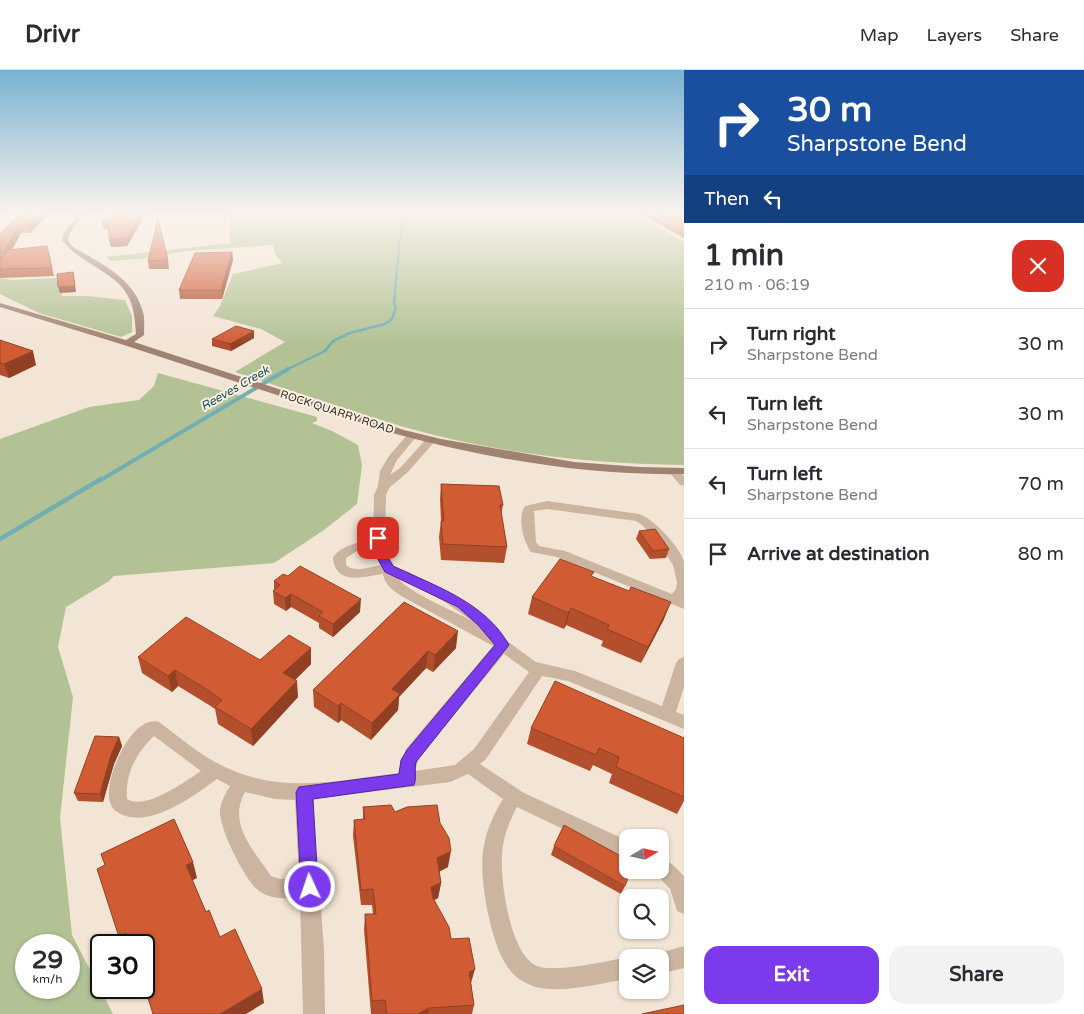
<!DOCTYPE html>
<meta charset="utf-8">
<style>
body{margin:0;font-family:"Varela Round",sans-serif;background:#f2f2f3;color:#2b2b33;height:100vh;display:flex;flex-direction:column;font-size:19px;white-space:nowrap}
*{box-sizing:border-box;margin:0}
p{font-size:16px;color:#7c7c81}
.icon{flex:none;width:28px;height:28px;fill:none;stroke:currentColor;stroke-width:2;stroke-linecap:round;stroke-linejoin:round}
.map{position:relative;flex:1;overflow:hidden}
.sheet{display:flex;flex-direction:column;background:#fff;width:400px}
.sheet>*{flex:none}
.banner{background:#1a4fa0;color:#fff;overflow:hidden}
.needle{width:32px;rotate:81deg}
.controls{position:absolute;left:619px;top:759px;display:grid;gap:10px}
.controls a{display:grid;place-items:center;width:50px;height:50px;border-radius:10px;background:#fff;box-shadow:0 1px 4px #0004;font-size:25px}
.speed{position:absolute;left:15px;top:864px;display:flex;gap:10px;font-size:25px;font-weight:700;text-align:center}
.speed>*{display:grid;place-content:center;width:65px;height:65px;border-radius:50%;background:#fff;box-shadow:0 1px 4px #0004;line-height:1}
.speed small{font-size:12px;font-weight:400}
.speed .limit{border:2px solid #111;border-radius:8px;background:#fff;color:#111}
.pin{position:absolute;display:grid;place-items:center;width:42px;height:42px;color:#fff;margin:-21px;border-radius:10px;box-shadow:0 2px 8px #0006}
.me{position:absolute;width:55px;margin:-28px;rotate:357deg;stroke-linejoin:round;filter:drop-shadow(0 0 4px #0008)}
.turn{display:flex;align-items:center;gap:18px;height:105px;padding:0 20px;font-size:22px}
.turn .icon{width:65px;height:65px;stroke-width:2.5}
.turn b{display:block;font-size:35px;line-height:42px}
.then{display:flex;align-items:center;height:48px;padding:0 20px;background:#0003;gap:10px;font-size:19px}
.round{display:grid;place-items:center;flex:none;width:52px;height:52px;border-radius:15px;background:#f2f2f3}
.head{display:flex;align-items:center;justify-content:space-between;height:85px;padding:0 20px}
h1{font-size:30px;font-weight:700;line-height:38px}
.action{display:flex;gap:10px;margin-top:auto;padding:10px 20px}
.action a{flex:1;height:58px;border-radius:15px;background:#7c3aed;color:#fff;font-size:20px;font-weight:700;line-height:58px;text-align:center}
.action a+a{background:#f2f2f3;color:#2b2b33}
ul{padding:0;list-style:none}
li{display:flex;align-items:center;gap:15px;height:70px;padding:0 20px;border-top:1px solid #e1e1e2}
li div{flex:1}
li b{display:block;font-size:19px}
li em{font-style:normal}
header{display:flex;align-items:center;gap:30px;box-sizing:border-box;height:70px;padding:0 25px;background:#fff;border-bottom:1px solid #e1e1e2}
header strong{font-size:24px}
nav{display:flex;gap:28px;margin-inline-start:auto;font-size:18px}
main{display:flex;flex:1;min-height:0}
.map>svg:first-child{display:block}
.green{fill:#b2c294;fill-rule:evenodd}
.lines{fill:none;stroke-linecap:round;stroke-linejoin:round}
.stream-far2{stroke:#71afb2;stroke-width:2.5}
.stream-far1{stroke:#71afb2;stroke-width:4}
.stream{stroke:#71afb2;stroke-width:4.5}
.street{fill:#cbb4a0;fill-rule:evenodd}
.secondary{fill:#9f8271;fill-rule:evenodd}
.wall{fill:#b44f2d}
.shaded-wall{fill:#924024}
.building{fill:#d15c34;stroke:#924024}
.route{fill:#7c3aed;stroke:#51269a}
.labels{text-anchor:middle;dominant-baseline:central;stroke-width:4;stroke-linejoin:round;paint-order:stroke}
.far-street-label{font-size:11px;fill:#342924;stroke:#faefe1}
.far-water-label{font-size:12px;font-style:italic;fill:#175459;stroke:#faefe1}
</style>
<header>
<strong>Drivr</strong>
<nav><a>Map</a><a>Layers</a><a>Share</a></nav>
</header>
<main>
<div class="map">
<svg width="684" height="944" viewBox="0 0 684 944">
<rect width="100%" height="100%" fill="#f3e5d5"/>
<path class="green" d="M 230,143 L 633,143 L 684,172 L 684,395 C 590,394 494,383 404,357 C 347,340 291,320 235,302 L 285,272 L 261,259 L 213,246 L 220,236 L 233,204 L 283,193 L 276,186 L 273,175 L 188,181 L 139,189 L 111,191 L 106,187 L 230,173 Z
M 0,208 L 11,210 L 57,208 L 62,226 L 87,226 L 125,230 L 132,246 L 132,262 L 121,267 L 39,243 L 0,224 Z
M 158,303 L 317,347 L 317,351 L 312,353 L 332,361 L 358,375 L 362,395 L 357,434 L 324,460 L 274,493 L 114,506 L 109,511 L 66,537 L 58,577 L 73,627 L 60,748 L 72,865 L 113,944 L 0,944 L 0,369 L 89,337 L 139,330 L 154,316 ZM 26,875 L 69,875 L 69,918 L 26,918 Z"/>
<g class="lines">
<path class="stream-far2" d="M 286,300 L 325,281 L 333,271 L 350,263 L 385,254 L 392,249 L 396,237 L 394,234 L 399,175 L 405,143"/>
<path class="stream-far1" d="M 99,411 L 288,299"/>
<path class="stream" d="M 0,469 L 101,409"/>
<path class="street" d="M 412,363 L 417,366 L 397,390 L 390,405 L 400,398 L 427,368 L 431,367 L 436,370 L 408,402 L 389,418 L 386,425 L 385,478 L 394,496 L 409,502 L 465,532 L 493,554 L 503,568 L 536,592 L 575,601 L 662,636 L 676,593 L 679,589 L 684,587 L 684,617 L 676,642 L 684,645 L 684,659 L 568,611 L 542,606 L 486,689 L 480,694 L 524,723 L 628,771 L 628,790 L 517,737 C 509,752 503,767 502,784 C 500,810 510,885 537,896 C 555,903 608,891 628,887 L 628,909 C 602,913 558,925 533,916 C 522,912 513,906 507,896 C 491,873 479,809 483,782 C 485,763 493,745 503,729 L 468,704 L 450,712 L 313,729 L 324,879 L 325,944 L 303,944 L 300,828 C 286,829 270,829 259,821 C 245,811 219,758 220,741 C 220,732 226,723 230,716 L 217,709 C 194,726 152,757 123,745 C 117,743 112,739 110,732 C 103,710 132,643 159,652 C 177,665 195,681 215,692 C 276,726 333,711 398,703 L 406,679 L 493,576 L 403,527 C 394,521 385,516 383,504 C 363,507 335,516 333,487 C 342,475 358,472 373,471 L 374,425 L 378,416 L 380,401 L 389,386 L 408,364 ZM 373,479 L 381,495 C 370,497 354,503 346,495 L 346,488 L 357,481 ZM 397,506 L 445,532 L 472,551 C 457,542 402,520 397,506 ZM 504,584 L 529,602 L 474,679 L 455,695 L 415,701 L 419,688 ZM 154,666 L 201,701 C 186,711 145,741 127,729 C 125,704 136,683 154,666 ZM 245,722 L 275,729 L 295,730 L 299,808 L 280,809 L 271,806 C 254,780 227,754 245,722 Z
M 674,398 L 678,399 L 684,406 L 684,416 L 680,415 L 668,401 Z
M 547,431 L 639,444 C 653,448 681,478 684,492 C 684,506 684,525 684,539 L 557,487 L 531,482 C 523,471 517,448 525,436 ZM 547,439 L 636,451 L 642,455 L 656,469 L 673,495 L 677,512 L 676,519 L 672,524 L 565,481 L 539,476 L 536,472 L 534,441 Z
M 660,788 L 672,794 L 684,806 L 684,844 L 677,841 L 670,819 L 652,800 L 660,800 Z
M 684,876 L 684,898 L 660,904 L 660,888 L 652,888 L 652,885 Z"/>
<path class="secondary" d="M 79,143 L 85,143 L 70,163 L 68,170 L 73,177 C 100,193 134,208 143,242 C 145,249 144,258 144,265 L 134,272 L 404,360 L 441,369 L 574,392 L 640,397 L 684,398 L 684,404 C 588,406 489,389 396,364 L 124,275 L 0,237 L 0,233 L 126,270 L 136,264 C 134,221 123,214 88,192 C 78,185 69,180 62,170 L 64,163 Z"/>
</g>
<path class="wall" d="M 9,143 L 49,143 L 30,163 L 21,163 L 12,180 L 47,176 L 54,206 L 0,208 L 0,164 L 18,146 L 10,146 Z
M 108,143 L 146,143 L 127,176 L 111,177 L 109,169 L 109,159 L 104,159 L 102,152 Z
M 639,143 L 668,143 L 684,150 L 684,168 Z
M 673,143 L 684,143 L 684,148 Z
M 232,182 L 233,190 L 222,229 L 180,229 L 179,220 Z
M 168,190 L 169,199 L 149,199 L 148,191 Z
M 254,261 L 254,268 L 231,281 L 212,276 L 212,269 Z
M 0,270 L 36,295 L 9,308 L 0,305 Z
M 441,414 L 503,435 L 501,445 L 507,477 L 504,493 L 441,490 L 439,467 L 441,451 L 440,429 Z
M 639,461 L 669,479 L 666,488 L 650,489 L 636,469 Z
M 593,507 L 664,549 L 641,593 L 601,576 L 603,571 L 566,555 L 564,559 L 528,544 L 532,527 Z
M 274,511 L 360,542 L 333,567 L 319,558 L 319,553 L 291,537 L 286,541 L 274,534 L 273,521 L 274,520 Z
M 404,532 L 456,578 L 433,602 L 426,598 L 399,627 L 398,640 L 371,670 L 341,650 L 338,653 L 314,637 L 313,620 Z
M 311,578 L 311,594 L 295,610 L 298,627 L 253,676 L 218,654 L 215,639 L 209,635 L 178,616 L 172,622 L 142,603 L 138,587 L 260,590 Z
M 531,658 L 684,668 L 684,731 L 677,744 L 609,713 L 612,704 L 593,695 L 590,701 L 527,674 Z
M 119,667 L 122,676 L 114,694 L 103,732 L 78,731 L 74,723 Z
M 363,737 L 395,742 L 448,797 L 439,802 L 441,813 L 438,828 L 434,830 L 471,913 L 474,935 L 472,944 L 371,944 L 364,860 L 365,844 L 373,844 L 372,835 L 361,835 L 353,766 L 354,750 L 363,749 Z
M 554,776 L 625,816 L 621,824 L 551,785 Z"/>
<path class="shaded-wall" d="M 40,143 L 49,143 L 30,163 L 28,155 Z
M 141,143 L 146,143 L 127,176 L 111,177 L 109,169 Z
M 19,156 L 21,163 L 6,190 L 4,182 Z
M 232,182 L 233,190 L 222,229 L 221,220 Z
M 73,202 L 76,222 L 60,223 L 58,217 Z
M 254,261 L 254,268 L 231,281 L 230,274 Z
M 33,281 L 36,295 L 9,308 L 4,294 Z
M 291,524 L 291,537 L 286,541 L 285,528 Z
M 361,529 L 360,542 L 333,567 L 333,554 Z
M 671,532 L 664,549 L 641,593 L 648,577 Z
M 571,538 L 566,555 L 564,559 L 568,543 Z
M 458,561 L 456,578 L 433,602 L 435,585 Z
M 311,578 L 311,594 L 285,620 L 283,603 Z
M 428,581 L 426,598 L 399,627 L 398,640 L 371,670 L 372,653 L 392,619 Z
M 175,600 L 178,616 L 172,622 L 168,606 Z
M 297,611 L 298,627 L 253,676 L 251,659 Z
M 341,633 L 341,650 L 338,653 L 338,636 Z
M 119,667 L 122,676 L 114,694 L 103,732 L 100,724 L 111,685 Z
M 451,781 L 448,797 L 434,804 L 437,788 Z
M 193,792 L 197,808 L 191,811 L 186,795 Z
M 441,813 L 438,828 L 429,833 L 431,817 Z
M 126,863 L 131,875 L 122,875 L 119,867 Z
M 475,899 L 471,913 L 469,902 Z
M 262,919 L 264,933 L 246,944 L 220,944 Z
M 429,938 L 428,944 L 418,944 Z"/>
<path class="building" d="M 21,143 L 40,143 L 28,155 L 19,156 L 4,182 L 0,182 L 0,164 Z
M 108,143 L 141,143 L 126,168 L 109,169 L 108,151 L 102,152 Z
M 645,143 L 668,143 L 684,150 L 684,164 Z
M 158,149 L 168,190 L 148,191 Z
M 47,176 L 52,198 L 0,199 L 0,191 L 8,180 Z
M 232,182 L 221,220 L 179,220 L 195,183 Z
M 73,202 L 75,216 L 58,217 L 57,204 Z
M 236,256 L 254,261 L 230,274 L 212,269 Z
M 0,270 L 33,281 L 4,294 L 0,293 Z
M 441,414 L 499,416 L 503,435 L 500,435 L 507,477 L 443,474 L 441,451 L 444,451 Z
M 655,459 L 669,479 L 653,481 L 639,461 Z
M 560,489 L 594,502 L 591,506 L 629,521 L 631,517 L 671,532 L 648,577 L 607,559 L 609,555 L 571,538 L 568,543 L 532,527 Z
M 300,496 L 361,529 L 333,554 L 319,546 L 323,542 L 291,524 L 285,528 L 273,521 L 280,515 L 274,511 L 283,504 L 288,506 Z
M 404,532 L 458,561 L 435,585 L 428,581 L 392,619 L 400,624 L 372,653 L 341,633 L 338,636 L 313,620 Z
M 186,547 L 260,590 L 289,565 L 311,578 L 283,603 L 297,611 L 251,659 L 215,637 L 222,630 L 206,619 L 175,600 L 168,606 L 138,587 Z
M 555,611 L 684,668 L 684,727 L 616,697 L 619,687 L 599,678 L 596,685 L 531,658 Z
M 95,666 L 119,667 L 111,685 L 100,724 L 74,723 Z
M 391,735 L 395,742 L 407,737 L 437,735 L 440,753 L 449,768 L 451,781 L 437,788 L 441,813 L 431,817 L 433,828 L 449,857 L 451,869 L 469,868 L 475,899 L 469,902 L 474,935 L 429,938 L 418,944 L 387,944 L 385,930 L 372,931 L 365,844 L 376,844 L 373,819 L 361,820 L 354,750 L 365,749 L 363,737 Z
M 174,749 L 193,792 L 186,795 L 206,842 L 209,840 L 220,867 L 235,859 L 262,919 L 220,944 L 153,944 L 144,915 L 144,875 L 130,875 L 126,863 L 119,867 L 97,799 L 105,795 L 101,784 Z
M 564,755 L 628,790 L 628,800 L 631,800 L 625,816 L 554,776 Z
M 684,935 L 684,944 L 642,944 Z"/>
<linearGradient id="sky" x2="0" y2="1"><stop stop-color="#78b2d2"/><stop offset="0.52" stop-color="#faf3ec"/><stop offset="1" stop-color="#faf3ec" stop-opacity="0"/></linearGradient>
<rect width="684" height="275" fill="url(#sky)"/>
<path class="route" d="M 378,465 L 384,468 L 387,486 L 393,496 C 435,516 485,532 509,575 L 416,692 C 414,700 417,708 414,715 L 313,729 L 318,817 L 316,823 L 310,826 L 303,823 L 301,817 L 296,722 L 299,717 L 399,704 L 401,690 L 407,680 L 495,575 L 478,555 L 458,537 L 385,502 L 376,486 L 372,468 Z"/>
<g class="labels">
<g class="far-street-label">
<text transform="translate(337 342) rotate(18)">ROCK QUARRY ROAD</text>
</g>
<g class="far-water-label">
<text transform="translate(235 318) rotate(-30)">Reeves Creek</text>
</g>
</g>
</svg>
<div class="controls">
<a><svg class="needle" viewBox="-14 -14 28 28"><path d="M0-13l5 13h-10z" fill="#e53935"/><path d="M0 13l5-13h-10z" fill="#7c7c81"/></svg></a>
<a><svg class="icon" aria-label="search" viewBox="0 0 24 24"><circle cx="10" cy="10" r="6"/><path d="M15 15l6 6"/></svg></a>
<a><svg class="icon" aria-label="layers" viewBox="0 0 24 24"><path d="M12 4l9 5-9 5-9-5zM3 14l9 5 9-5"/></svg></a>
</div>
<div class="speed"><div>29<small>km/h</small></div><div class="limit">30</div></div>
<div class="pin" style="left:378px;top:468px;background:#d93025"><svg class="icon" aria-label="arrive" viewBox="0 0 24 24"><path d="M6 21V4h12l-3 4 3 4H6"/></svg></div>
<svg class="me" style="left:310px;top:817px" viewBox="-20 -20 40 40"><circle r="17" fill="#7c3aed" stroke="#fff" stroke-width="3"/><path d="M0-11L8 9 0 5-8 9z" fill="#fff"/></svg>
</div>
<section class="sheet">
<div class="banner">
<div class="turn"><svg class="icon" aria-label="right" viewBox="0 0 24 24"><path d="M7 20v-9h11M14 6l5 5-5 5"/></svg><div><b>30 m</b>Sharpstone Bend</div></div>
<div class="then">Then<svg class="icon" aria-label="left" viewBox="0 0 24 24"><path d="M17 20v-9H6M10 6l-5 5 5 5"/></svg></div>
</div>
<div class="head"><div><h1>1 min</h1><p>210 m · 06:19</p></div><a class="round" style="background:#d93025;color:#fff"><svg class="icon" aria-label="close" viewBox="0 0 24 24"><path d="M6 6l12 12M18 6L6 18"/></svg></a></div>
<ul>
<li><svg class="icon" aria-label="right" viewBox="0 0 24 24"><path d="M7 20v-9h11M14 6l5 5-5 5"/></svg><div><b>Turn right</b><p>Sharpstone Bend</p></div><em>30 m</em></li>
<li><svg class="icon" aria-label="left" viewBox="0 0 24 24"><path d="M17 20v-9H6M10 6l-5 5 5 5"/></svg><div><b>Turn left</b><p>Sharpstone Bend</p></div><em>30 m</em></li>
<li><svg class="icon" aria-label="left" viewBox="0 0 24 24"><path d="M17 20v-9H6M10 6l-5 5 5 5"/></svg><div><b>Turn left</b><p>Sharpstone Bend</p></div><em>70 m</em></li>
<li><svg class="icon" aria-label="arrive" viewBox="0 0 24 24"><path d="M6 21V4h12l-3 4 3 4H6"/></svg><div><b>Arrive at destination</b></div><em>80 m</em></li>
</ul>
<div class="action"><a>Exit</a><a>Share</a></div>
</section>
</main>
